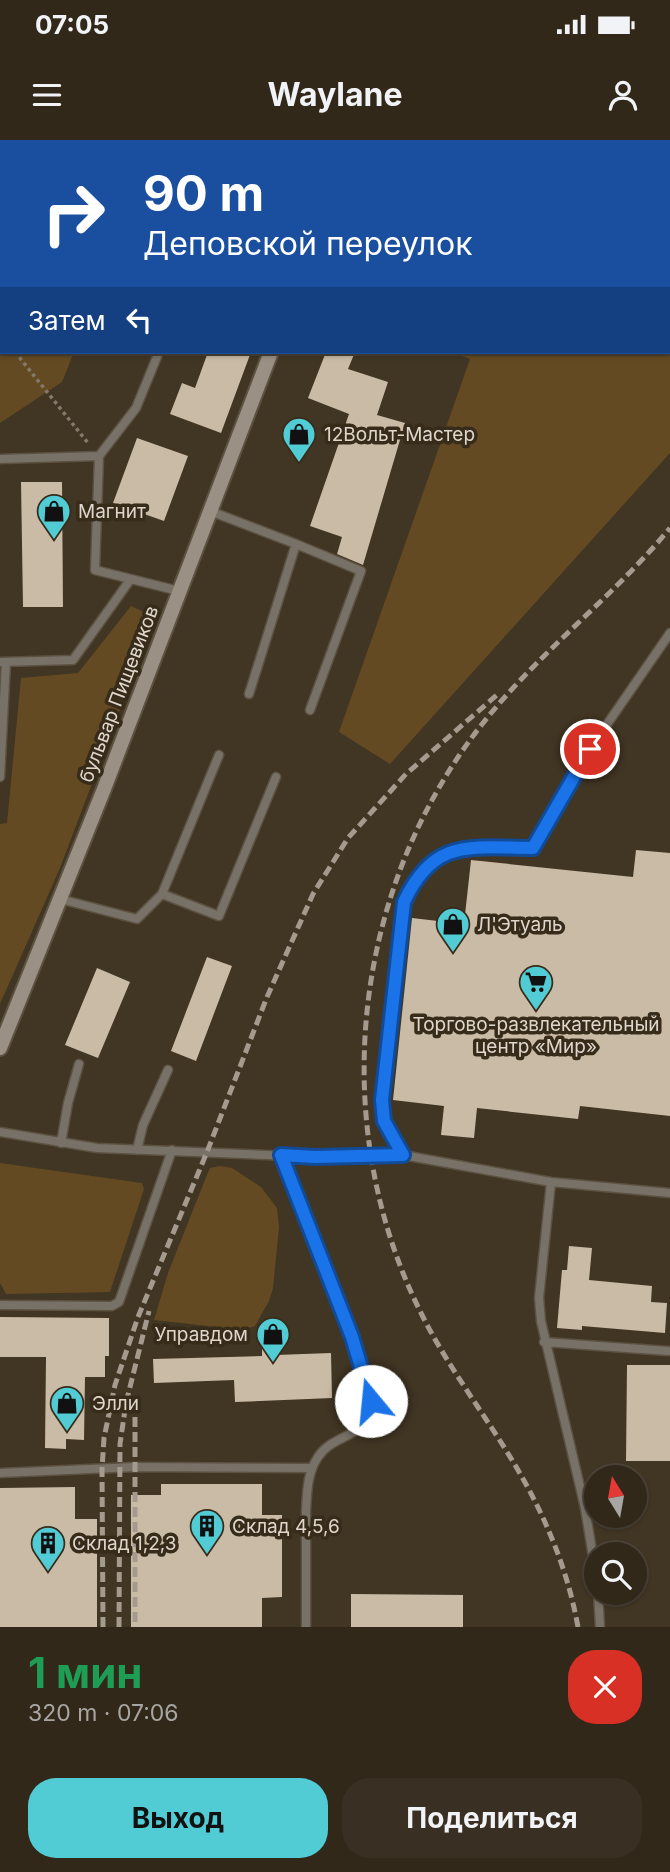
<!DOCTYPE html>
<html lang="ru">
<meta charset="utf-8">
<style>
body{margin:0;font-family:Inter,sans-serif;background:#393023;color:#f1f3f6;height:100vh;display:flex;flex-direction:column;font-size:26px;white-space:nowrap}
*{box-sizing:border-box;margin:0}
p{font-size:23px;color:#a8a6a2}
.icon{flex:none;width:38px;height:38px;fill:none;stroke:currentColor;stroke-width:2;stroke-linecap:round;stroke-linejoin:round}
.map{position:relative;height:1487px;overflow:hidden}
.details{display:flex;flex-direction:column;background:#31281a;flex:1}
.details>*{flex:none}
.banner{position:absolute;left:0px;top:0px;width:670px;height:214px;box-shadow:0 2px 5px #0004,0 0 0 2px #4c4439;background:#1a4fa0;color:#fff;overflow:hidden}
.needle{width:46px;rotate:349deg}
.tools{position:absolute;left:584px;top:1325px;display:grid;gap:14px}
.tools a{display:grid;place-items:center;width:63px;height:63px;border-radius:50%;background:#31281a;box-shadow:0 2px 5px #0004,0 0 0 2px #4c4439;font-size:35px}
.pin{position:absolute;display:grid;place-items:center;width:60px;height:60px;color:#fff;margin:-30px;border:4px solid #fff;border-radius:50%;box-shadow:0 2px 7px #0007}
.me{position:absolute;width:77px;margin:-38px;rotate:343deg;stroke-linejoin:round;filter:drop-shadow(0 0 5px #0008)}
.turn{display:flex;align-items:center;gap:24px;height:147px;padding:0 28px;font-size:32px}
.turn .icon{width:91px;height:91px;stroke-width:2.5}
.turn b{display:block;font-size:49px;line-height:60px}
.then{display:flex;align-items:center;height:66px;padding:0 28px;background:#0003;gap:14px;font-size:26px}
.round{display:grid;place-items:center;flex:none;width:74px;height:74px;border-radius:28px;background:#393023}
.summary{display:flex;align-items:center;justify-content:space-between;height:119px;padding:0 28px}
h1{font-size:42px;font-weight:700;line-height:52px;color:#1e9e55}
.action{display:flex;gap:14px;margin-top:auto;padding:14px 28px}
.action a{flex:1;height:80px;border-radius:28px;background:#51ccd4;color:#111;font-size:28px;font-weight:700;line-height:80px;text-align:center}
.action a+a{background:#393023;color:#f1f3f6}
.status{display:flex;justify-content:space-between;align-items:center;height:49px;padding:0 35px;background:#31281a;direction:ltr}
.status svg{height:19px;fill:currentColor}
header{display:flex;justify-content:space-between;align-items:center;height:91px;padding:0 28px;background:#31281a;font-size:32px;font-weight:700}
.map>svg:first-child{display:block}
.grass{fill:#644a22}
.building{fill:#cabba6}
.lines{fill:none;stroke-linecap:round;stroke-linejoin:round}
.lane-casing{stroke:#5d5241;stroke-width:11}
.secondary-casing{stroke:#5d5241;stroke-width:18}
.path{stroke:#847a6b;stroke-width:3.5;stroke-dasharray:3.5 3.5;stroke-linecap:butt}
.lane{stroke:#777168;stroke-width:8}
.secondary{stroke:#9a9083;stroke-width:14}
.rail{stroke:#a49a8d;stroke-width:5;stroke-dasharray:10 5;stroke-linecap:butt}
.route-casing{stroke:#114b97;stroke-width:18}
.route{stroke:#1a73e8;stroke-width:12}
.labels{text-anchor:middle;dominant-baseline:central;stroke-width:7;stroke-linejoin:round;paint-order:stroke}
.poi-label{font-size:19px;fill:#dfd7cc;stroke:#372b1a;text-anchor:start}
.street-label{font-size:19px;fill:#dfd7cc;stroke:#372b1a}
</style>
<div class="status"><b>07:05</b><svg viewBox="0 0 49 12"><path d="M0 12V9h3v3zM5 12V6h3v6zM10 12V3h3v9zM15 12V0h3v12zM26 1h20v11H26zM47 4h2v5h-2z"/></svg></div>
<header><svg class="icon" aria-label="menu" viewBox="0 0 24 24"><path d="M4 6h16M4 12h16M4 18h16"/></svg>Waylane<svg class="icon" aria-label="person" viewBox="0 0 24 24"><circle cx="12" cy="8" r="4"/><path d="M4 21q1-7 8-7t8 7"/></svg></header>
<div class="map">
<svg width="670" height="1487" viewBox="0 0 670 1487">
<rect width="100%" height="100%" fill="#413523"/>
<path class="grass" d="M 393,0 L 670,0 L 670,313 L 390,624 L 339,592 L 470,219 L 451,212 L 668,212 L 668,2 L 393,2 Z
M 0,37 L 2,37 L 2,212 L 74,212 L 62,242 L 0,283 Z
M 131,466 L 155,477 L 60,728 L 0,864 L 0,684 L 7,683 L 21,538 L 78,533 Z
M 0,1023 L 142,1043 L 144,1049 L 110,1152 L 6,1154 L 0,1143 Z
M 220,1026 L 232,1028 L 261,1047 L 277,1068 L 279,1087 L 273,1148 L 269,1161 L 255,1186 L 243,1190 L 154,1180 L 168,1133 L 207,1035 L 210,1028 Z"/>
<path class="building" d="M 208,212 L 251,212 L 221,293 L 170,274 L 182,243 L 195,248 Z
M 326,212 L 355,212 L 348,229 L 388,242 L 377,275 L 405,283 L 363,425 L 337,414 L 342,397 L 310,386 L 349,274 L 308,258 Z
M 137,298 L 188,316 L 164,381 L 113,363 Z
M 21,342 L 62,342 L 63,467 L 23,467 Z
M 636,710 L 670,713 L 670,976 L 580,966 L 578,979 L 477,968 L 474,998 L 441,995 L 444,966 L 393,960 L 412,778 L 464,784 L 471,720 L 633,737 Z
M 207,817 L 232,826 L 196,921 L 171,911 Z
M 97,828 L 130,842 L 98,918 L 65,905 Z
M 569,1106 L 592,1108 L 589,1140 L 652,1146 L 651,1162 L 667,1163 L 665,1193 L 582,1186 L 582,1190 L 557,1188 L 562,1130 L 567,1130 Z
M 0,1177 L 109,1178 L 109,1216 L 105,1216 L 105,1237 L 85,1237 L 84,1300 L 66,1299 L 66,1309 L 45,1308 L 46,1217 L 0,1217 Z
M 276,1203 L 276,1215 L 331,1213 L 332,1258 L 235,1262 L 234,1240 L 154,1243 L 153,1219 L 262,1216 L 262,1204 Z
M 627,1225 L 670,1225 L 670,1321 L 626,1321 Z
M 161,1344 L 262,1344 L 262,1375 L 282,1375 L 282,1457 L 262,1458 L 262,1487 L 131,1487 L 131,1355 L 161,1355 Z
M 75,1347 L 75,1379 L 97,1379 L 97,1487 L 0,1487 L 0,1348 Z
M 351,1454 L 463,1455 L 463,1487 L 351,1487 Z"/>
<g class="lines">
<defs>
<path id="lane" d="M 131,2 L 131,0
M 279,2 L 280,0
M 0,19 L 2,18
M 159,212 L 136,268 L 99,316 L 95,430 L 179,451
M 0,319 L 99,316
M 210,371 L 296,404 L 249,554
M 296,404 L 361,431 L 310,570
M 0,522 L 73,520 L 130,440
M 0,637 L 6,522
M 162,754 L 219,615
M 60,759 L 137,779 L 162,754 L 219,776 L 276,637
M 0,992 L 97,1008 L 315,1017 L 403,1015 L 551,1042 L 670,1053
M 61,1003 L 68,963 L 79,924
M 137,1010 L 143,985 L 168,930
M 281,1015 L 352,1197 L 371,1261 C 372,1298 334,1292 318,1317 C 307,1333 307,1353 306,1371 L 306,1487
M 403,1015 L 384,981 L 382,960 L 404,762 C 434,697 471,707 532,708 L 590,609 L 670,493
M 551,1042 L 539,1158 L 541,1181 L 585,1368 L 597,1441
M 0,1165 L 112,1166 L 119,1162 L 172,1010
M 544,1202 L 668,1211
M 0,1333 L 135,1327 L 312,1328
M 598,1452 L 600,1487"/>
<path id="secondary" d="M 352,2 L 353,0
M 0,908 L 104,649 L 271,212"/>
</defs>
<use href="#lane" class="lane-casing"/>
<use href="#secondary" class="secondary-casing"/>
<path class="path" d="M 0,50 L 2,115
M 0,198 L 2,198
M 15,212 L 88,303"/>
<use href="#lane" class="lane"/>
<use href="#secondary" class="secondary"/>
<path class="rail" d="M 135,1262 L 135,1487
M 103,1487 L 102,1329 L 104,1298 L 115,1245 L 138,1177 L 207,1012 L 267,857 L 313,754 L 348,698 L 406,634 L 498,554
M 119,1487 L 120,1304 L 126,1263 L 149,1171
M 578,1487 C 568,1431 546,1378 518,1330 C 487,1277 449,1229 422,1175 C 325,983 352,744 487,578 C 543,509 614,456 670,388"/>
</g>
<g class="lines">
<defs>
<path id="route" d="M 371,1261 L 352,1197 L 281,1015 L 315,1017 L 403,1015 L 384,981 L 382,960 L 404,762 C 434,697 471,708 533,708 L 590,609"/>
</defs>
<use href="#route" class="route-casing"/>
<use href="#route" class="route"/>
</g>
<defs>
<symbol id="shop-pin" viewBox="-11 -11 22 30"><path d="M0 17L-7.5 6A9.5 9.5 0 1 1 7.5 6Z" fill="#51ccd4" stroke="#372b1a"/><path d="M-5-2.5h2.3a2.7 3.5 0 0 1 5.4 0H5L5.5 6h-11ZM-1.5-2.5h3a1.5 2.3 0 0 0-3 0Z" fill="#111"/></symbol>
<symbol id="supermarket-pin" viewBox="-11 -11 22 30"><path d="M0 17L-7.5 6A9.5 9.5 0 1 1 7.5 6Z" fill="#51ccd4" stroke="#372b1a"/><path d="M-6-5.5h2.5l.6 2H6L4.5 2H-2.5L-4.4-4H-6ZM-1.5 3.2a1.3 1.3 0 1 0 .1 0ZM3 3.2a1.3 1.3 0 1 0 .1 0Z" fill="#111"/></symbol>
<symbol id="building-pin" viewBox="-11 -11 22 30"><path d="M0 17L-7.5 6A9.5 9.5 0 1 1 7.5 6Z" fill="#51ccd4" stroke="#372b1a"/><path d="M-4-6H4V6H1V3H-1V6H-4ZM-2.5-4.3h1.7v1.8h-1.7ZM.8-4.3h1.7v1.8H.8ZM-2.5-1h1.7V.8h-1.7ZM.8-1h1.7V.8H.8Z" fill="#111"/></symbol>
</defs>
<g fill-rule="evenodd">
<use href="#shop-pin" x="280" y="275" width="38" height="52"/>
<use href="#shop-pin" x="35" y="352" width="38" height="52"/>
<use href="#shop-pin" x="434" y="765" width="38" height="52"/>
<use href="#supermarket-pin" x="517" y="823" width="38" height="52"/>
<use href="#shop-pin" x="254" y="1175" width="38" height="52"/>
<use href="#shop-pin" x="48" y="1244" width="38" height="52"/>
<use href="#building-pin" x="188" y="1367" width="38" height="52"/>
<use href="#building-pin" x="29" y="1384" width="38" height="52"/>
</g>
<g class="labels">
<g class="poi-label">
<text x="324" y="294">12Вольт-Мастер</text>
<text x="78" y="371">Магнит</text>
<text x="477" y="784">Л'Этуаль</text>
<text x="536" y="884" text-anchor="middle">Торгово-развлекательный<tspan x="536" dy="22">центр «Мир»</tspan></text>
<text x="248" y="1194" text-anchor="end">Управдом</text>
<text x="92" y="1263">Элли</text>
<text x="232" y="1386">Склад 4,5,6</text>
<text x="72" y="1403">Склад 1,2,3</text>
</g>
<g class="street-label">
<text transform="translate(119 554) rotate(-69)">бульвар Пищевиков</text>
</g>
</g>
</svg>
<div class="tools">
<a><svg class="needle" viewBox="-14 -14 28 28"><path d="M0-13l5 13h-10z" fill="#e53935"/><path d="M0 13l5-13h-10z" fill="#a8a6a2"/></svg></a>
<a><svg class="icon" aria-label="search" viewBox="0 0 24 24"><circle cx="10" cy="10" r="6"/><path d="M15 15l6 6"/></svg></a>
</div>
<div class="pin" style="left:590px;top:609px;background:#d93025"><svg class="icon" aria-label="arrive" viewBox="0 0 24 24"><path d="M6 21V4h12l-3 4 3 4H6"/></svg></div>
<svg class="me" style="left:371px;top:1261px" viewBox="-20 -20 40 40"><circle r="19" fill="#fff"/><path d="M0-13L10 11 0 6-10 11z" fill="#1a73e8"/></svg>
<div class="banner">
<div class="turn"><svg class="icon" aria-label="right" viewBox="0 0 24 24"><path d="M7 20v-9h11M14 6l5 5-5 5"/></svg><div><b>90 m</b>Деповской переулок</div></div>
<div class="then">Затем<svg class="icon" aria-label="left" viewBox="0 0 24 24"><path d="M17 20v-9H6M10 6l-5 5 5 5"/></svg></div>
</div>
</div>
<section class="details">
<div class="summary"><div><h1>1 мин</h1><p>320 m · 07:06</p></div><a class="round" style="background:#d93025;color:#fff"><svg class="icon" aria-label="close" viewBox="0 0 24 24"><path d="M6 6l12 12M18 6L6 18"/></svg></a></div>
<div class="action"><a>Выход</a><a>Поделиться</a></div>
</section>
